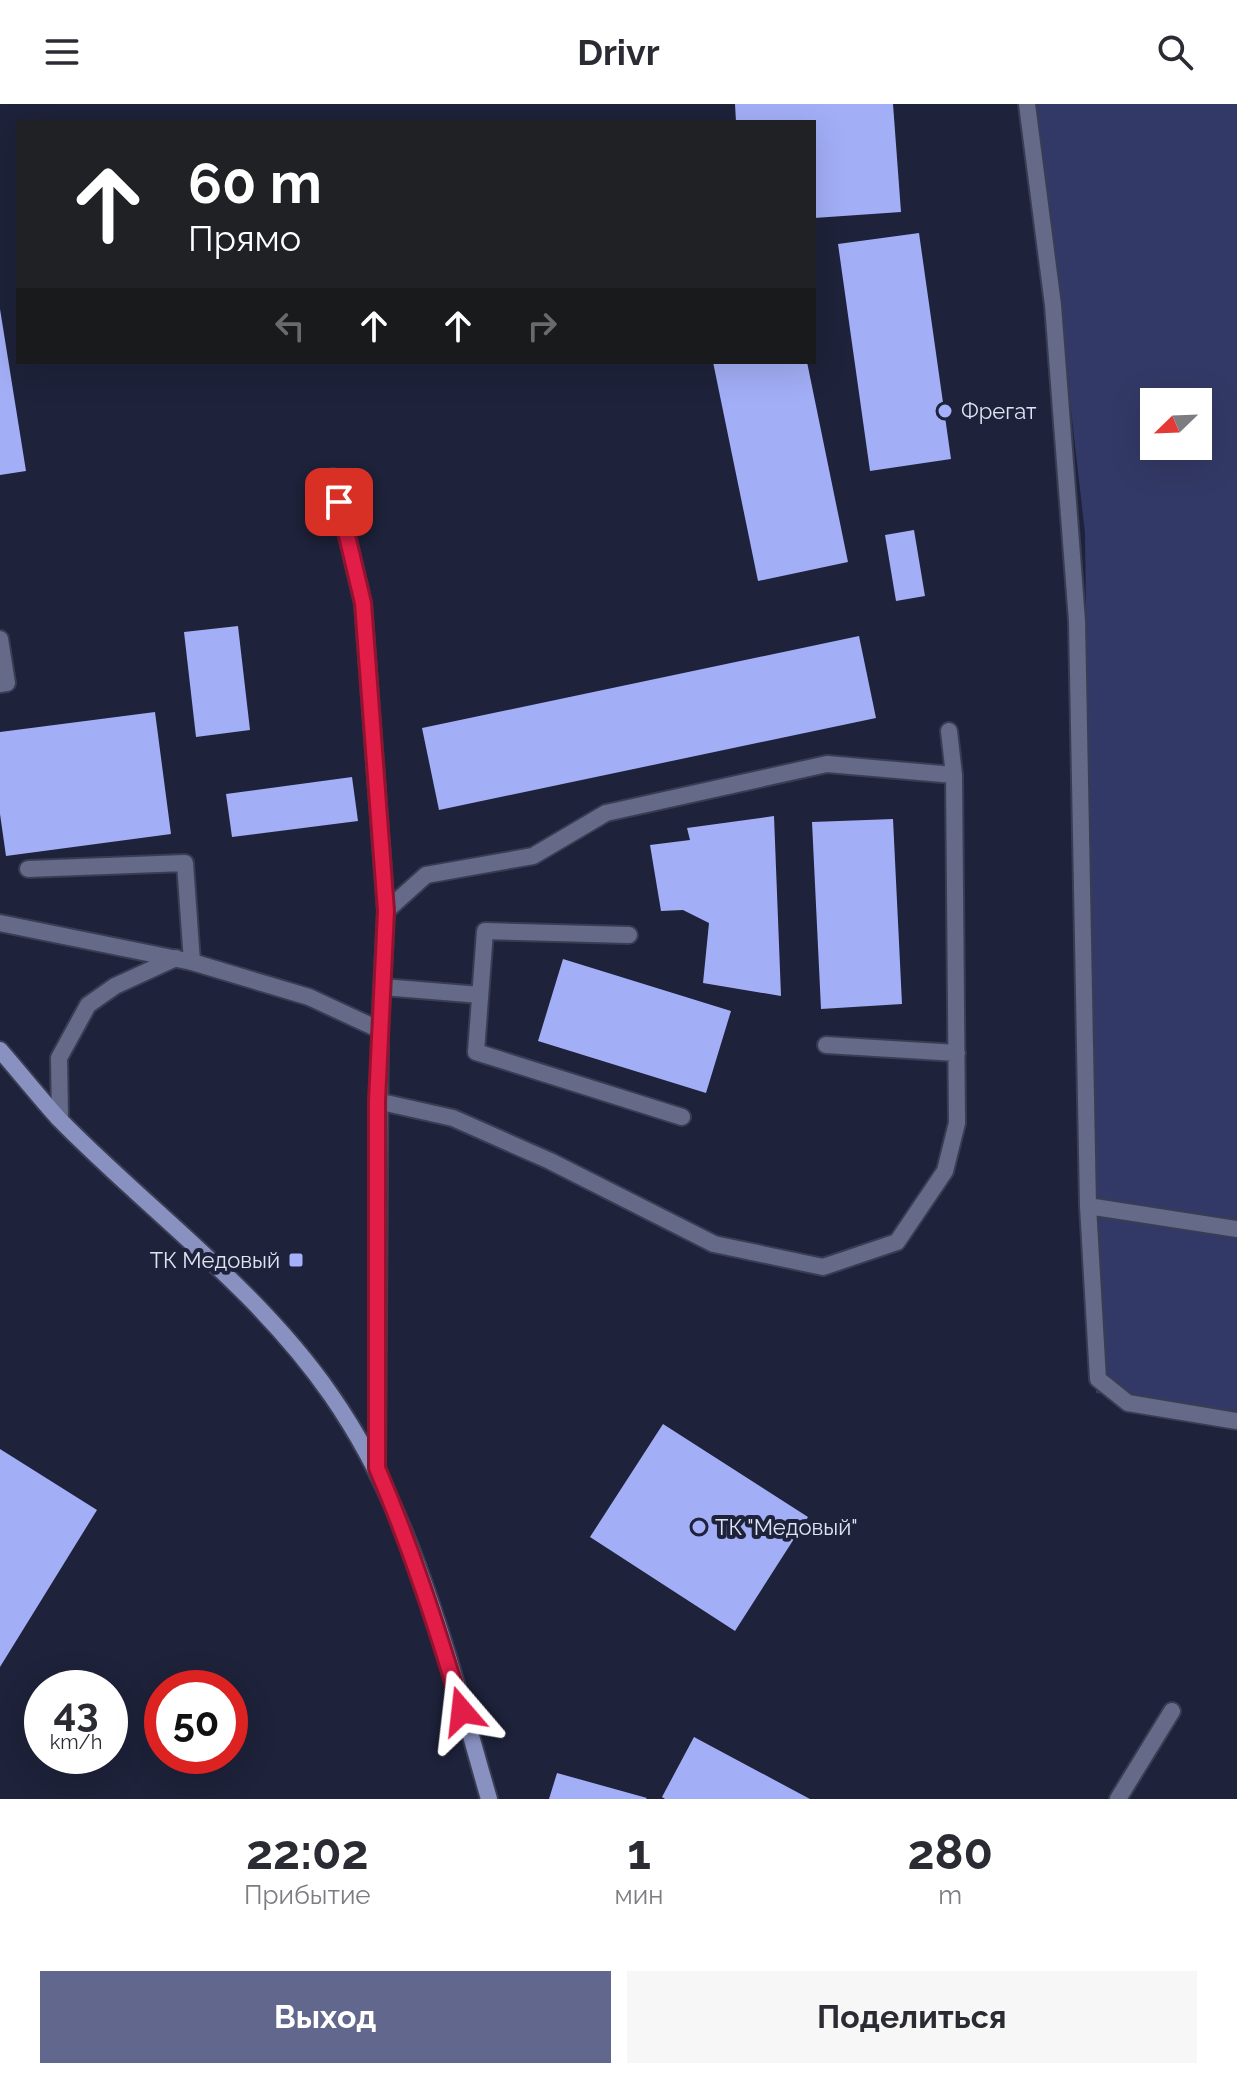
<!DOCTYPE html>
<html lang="ru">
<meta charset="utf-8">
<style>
body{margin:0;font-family:Raleway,sans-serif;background:#f7f7f7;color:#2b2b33;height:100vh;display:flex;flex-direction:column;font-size:30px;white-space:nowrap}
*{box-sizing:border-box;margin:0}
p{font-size:26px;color:#7c7c81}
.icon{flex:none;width:44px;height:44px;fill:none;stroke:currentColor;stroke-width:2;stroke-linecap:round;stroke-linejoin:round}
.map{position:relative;height:1695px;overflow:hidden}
.drawer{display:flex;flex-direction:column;background:#fff;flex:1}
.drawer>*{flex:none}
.hud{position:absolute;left:16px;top:16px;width:800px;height:244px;border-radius:0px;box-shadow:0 8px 32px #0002;background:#202124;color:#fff;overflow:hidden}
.needle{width:52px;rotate:247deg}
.controls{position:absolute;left:1140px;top:284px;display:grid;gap:16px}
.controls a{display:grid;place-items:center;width:72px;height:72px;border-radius:0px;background:#fff;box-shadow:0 8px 32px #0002;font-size:40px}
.speed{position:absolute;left:24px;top:1566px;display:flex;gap:16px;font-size:40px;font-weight:700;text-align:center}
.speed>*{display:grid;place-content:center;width:104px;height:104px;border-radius:50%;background:#fff;box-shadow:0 8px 32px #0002;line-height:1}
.speed small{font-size:20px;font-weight:400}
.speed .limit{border:12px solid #d22;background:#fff;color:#111}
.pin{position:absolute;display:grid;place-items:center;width:68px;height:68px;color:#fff;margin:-34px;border-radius:16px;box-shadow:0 4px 12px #0006}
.me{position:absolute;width:88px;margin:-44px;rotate:343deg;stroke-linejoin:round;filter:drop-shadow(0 0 6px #0008)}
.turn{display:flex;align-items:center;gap:28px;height:168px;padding:0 40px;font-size:36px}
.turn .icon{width:104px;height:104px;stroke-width:2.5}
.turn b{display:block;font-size:56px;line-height:68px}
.lanes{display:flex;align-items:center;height:76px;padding:0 40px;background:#0003;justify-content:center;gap:40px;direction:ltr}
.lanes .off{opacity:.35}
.eta{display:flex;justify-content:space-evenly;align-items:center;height:136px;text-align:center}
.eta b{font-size:48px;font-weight:700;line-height:56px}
.action{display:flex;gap:16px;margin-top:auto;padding:16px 40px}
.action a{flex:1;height:92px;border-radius:0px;background:#62678d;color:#fff;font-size:32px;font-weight:700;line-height:92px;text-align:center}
.action a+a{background:#f7f7f7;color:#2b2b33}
header{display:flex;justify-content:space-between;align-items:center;height:104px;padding:0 40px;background:#fff;font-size:36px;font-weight:700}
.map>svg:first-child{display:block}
.green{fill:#333966;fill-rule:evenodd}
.building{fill:#a2aef6}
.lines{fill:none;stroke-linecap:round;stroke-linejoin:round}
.service-casing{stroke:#393d54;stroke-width:20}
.minor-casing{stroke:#393d54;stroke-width:20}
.secondary-casing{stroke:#393d54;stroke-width:20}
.service{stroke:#646a87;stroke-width:16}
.minor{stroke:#646a87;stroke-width:16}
.secondary{stroke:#8891c0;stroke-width:16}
.route-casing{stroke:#92132f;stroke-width:20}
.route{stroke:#e11d48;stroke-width:14}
.poi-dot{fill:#a5b1fc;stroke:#1e223a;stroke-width:3}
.labels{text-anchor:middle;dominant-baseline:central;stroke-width:8;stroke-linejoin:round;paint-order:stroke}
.poi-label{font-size:22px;fill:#dfe3f3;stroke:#1e223a;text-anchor:start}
</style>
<header><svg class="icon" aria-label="menu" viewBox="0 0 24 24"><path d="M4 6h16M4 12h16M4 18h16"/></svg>Drivr<svg class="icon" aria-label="search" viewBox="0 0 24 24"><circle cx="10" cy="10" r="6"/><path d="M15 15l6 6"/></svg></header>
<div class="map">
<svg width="1237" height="1695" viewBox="0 0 1237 1695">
<rect width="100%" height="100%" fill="#1e223a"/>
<path class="green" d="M 1036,0 L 1237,0 L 1237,1314 L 1096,1289 L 1085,429 ZM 1154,298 L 1198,298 L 1198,342 L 1154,342 Z"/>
<path class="building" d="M 735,0 L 893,0 L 901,108 L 814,114 L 814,18 L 736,18 Z
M 919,129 L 951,355 L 870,367 L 838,140 Z
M 0,205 L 26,367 L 0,371 Z
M 713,258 L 807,258 L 848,458 L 758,477 Z
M 914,426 L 925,492 L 896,497 L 885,431 Z
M 238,522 L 250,626 L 196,633 L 184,528 Z
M 859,532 L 876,614 L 439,706 L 422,624 Z
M 155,608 L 171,730 L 6,752 L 0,710 L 0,628 Z
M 352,673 L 358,717 L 232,733 L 226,690 Z
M 774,712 L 781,892 L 703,879 L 709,819 L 683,806 L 661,807 L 650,741 L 690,736 L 687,724 Z
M 893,715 L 902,900 L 821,905 L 812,718 Z
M 563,855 L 731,907 L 706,989 L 538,937 Z
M 663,1320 L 808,1413 L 735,1527 L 590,1433 Z
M 0,1345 L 97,1406 L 0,1563 Z
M 694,1633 L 810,1695 L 665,1695 L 662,1693 Z
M 557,1669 L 647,1694 L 646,1695 L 549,1695 Z"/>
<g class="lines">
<defs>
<path id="service" d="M 1027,0 L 1053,201 L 1077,517 L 1088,1102 L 1237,1125
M 333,373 L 363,499 L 386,807
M 0,535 L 7,579 L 0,580
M 28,765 L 185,759 L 192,858
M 629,831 L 485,827 L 476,948 L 682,1013
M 383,883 L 480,891
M 380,926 L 386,807 L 426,771 L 533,752 L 606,709 L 827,660 L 954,671 L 949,627
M 826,941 L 957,949
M 377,997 L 453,1014 L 550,1057 L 714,1140 L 823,1163 L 897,1138 L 945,1067 L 957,1019 L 954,671
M 1088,1102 L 1098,1275 L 1128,1299 L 1237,1317
M 1118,1695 L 1172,1607"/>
<path id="minor" d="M 0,819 L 192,858 L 309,893 L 380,926 L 377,1364
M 60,1015 L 59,954 L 88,901 L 115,882 L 176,854"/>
<path id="secondary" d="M 0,946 C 20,969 39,993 59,1015 C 149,1107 257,1184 331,1291 C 414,1410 449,1557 489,1695"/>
</defs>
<use href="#service" class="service-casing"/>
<use href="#minor" class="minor-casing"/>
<use href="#secondary" class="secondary-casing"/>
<use href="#service" class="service"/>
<use href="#minor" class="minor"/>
<use href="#secondary" class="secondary"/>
</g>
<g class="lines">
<defs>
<path id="route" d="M 339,398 L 363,499 L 386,807 L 377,997 L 377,1364 C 411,1443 437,1524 462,1607"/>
</defs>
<use href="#route" class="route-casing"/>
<use href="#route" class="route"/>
</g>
<g class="poi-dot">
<circle cx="945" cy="307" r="8"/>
<rect x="288" y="1148" width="16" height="16" rx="4"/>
<circle cx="699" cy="1423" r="8"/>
</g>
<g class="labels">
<g class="poi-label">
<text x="961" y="307">Фрегат</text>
<text x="280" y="1156" text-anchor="end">ТК Медовый</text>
<text x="715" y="1423">ТК "Медовый"</text>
</g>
</g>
</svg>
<div class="controls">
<a><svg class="needle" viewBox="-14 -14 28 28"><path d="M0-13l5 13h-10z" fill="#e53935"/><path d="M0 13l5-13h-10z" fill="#7c7c81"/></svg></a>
</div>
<div class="speed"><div>43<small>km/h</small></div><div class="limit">50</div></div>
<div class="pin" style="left:339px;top:398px;background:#d93025"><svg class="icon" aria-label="arrive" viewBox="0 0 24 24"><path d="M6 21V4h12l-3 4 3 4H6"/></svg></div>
<svg class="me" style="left:462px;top:1607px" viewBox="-20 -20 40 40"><path d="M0-17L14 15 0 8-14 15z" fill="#e11d48" stroke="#fff" stroke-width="4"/></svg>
<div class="hud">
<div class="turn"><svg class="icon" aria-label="ahead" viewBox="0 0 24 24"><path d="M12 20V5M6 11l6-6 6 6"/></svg><div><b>60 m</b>Прямо</div></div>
<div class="lanes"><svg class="icon off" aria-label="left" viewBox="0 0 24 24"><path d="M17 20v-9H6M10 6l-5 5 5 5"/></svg><svg class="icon" aria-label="ahead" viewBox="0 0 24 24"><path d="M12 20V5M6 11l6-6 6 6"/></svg><svg class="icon" aria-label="ahead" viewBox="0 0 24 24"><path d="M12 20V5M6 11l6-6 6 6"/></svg><svg class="icon off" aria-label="right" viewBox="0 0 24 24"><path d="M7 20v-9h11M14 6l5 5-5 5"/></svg></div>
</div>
</div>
<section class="drawer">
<div class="eta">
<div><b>22:02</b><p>Прибытие</p></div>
<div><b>1</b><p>мин</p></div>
<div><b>280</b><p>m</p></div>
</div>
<div class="action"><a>Выход</a><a>Поделиться</a></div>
</section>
